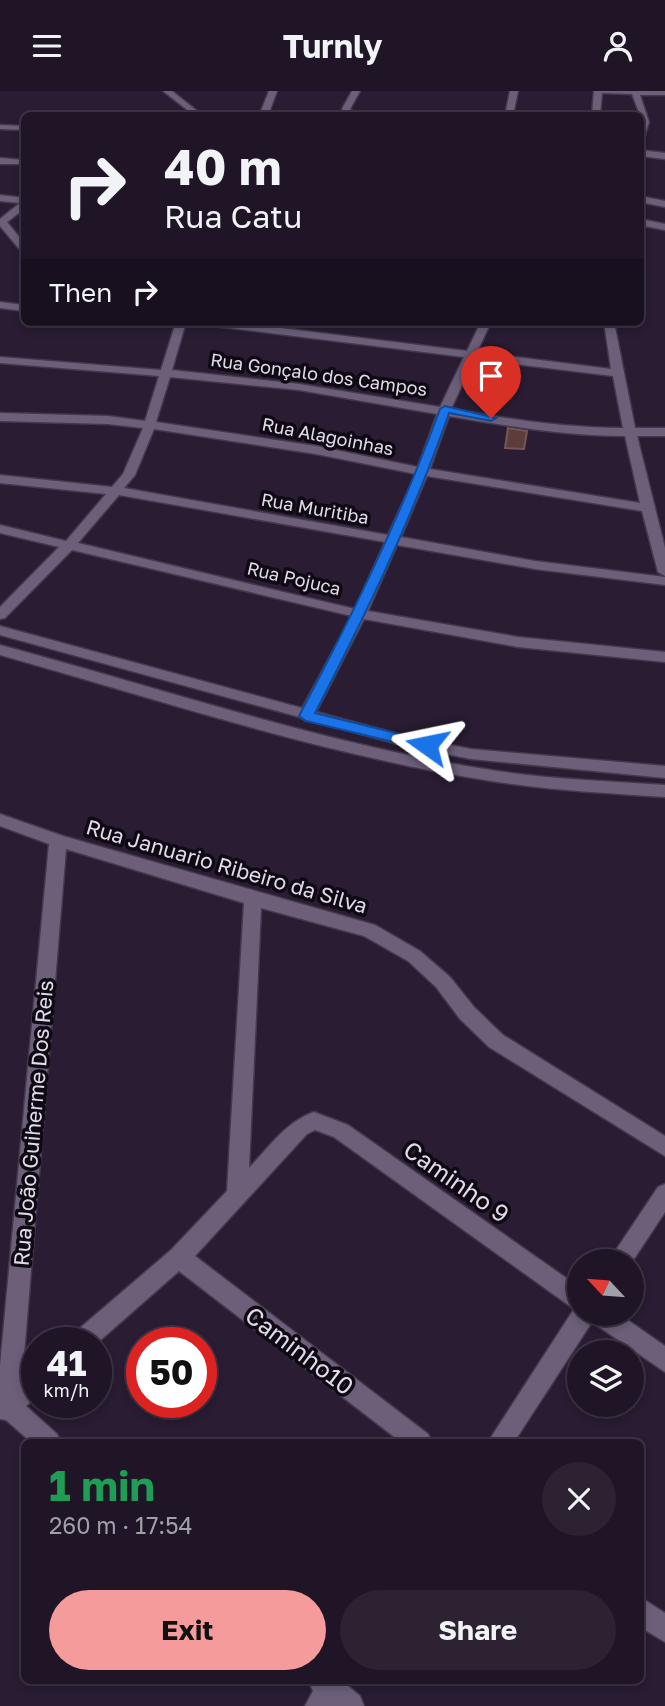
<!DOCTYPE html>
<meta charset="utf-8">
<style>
body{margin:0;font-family:"Golos Text",sans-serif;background:#2c2232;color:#f1f3f6;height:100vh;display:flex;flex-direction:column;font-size:26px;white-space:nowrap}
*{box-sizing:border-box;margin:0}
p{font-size:23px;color:#a19fa7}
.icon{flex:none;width:38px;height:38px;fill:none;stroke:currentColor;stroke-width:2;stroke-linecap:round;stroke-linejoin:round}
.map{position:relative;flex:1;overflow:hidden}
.drawer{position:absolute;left:21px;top:1348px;width:623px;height:245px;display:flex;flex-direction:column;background:#1f1526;border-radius:10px;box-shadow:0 4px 10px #0003,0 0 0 2px #3c3443}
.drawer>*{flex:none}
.guide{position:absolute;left:21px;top:21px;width:623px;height:214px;border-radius:10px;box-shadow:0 4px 10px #0003,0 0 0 2px #3c3443;background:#1f1526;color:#f1f3f6;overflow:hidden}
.needle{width:46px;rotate:296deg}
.buttons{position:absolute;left:567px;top:1158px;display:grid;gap:14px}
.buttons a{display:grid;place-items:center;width:77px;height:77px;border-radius:50%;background:#1f1526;box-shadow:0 4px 10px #0003,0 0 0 2px #3c3443;font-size:35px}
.speed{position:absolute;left:21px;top:1236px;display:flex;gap:14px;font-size:35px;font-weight:700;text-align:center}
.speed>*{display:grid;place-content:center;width:91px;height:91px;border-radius:50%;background:#1f1526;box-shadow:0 4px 10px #0003,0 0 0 2px #3c3443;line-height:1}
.speed small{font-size:18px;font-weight:400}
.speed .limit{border:10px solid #d22;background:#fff;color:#111}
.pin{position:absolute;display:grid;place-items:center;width:60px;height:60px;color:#fff;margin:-72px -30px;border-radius:50% 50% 50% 0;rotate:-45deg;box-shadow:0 0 7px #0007}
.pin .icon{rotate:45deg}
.me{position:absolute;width:77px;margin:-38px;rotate:282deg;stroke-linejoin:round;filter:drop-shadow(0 0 5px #0008)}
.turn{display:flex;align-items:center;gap:24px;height:147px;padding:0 28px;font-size:32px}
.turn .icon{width:91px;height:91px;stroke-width:2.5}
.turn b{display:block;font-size:49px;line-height:60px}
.then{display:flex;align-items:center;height:66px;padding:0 28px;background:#0003;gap:14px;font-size:26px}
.round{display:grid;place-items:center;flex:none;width:74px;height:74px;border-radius:37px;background:#2c2232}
.head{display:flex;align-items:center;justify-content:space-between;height:119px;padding:0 28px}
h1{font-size:42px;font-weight:700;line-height:52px;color:#1e9e55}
.primary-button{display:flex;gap:14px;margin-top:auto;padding:14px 28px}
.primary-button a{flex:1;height:80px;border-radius:42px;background:#f59b9c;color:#111;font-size:28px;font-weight:700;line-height:80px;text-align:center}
.primary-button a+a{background:#2c2232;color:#f1f3f6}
header{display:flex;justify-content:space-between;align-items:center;height:91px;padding:0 28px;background:#1f1526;font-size:32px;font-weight:700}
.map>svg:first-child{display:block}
.building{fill:#5d3d3c;stroke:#785655;stroke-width:2}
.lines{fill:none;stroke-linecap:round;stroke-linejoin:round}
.street-casing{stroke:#43394c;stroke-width:3}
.secondary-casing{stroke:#43394c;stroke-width:3}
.street{fill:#6d5f7a;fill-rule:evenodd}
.secondary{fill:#6d5f7a;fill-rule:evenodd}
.route{fill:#1a73e8;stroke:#114b97;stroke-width:2}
.labels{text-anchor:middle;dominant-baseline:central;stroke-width:7;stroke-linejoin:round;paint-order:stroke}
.far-street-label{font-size:18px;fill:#e2daea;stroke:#0f0913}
.street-label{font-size:21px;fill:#e2daea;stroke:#0f0913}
.near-street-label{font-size:24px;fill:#e2daea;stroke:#0f0913}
</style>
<header><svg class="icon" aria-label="menu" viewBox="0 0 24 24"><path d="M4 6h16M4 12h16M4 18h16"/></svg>Turnly<svg class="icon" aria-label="person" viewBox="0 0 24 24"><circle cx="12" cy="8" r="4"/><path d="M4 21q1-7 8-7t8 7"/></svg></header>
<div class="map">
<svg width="665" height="1615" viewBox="0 0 665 1615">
<rect width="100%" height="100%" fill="#291c33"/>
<path class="building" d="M 508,337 L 527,340 L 524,358 L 505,357 Z"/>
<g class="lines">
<defs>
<path id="street" d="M 163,0 L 172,0 L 202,24 L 194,24 Z
M 269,0 L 277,0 L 270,19 L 281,24 L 270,24 L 261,20 Z
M 352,0 L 360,0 L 350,18 L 357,24 L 349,24 L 342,18 Z
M 510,0 L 518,0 L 513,24 L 505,24 Z
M 594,0 L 665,0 L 665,4 L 640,4 L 649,31 L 644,47 L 640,49 L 640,24 L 632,3 L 602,2 L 600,24 L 592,24 Z
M 0,34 L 24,35 L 24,39 L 0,38 Z
M 640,59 L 665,62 L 665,68 L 640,65 Z
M 0,67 L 24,69 L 24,73 L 0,73 Z
M 0,104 L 24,107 L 24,118 L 7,131 L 24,152 L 24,161 L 21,160 L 0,135 L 0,128 L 20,112 L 0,110 Z
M 640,105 L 665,110 L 665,116 L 640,111 Z
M 640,128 L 665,133 L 665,139 L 640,134 Z
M 0,211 L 24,214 L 24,220 L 0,217 Z
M 176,231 L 186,231 L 172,279 L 299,293 L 440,316 L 464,266 L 206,234 L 201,231 L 232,231 L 467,260 L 481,231 L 491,231 L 477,261 L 611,278 L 604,231 L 614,231 L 635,337 L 665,337 L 665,345 L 637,345 L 665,457 L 665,485 L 658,481 L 642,420 L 427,385 L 401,446 L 535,470 L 665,486 L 665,494 L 535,478 L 397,454 L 368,520 L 518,546 L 665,561 L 665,571 L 518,556 L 364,528 L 314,625 L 306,630 L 298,625 L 352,525 L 72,459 L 5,527 L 0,528 L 0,516 L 59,456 L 0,442 L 0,434 L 66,450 L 106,403 L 0,392 L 0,384 L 112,396 L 123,383 L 143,337 L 108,333 L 0,330 L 0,322 L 108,325 L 145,330 L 159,285 L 0,272 L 0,266 L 161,279 ZM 474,268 L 613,285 L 623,337 C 565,337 508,328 451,318 ZM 170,286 L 299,299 L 437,323 L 418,376 L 316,355 L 156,331 ZM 449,325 C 507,335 565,345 625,345 L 640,412 L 430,378 ZM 154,338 L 316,363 L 416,383 L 388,444 L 124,397 L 135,384 ZM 119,404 L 385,451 L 355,518 L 78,452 Z
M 0,723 L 63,745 L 375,834 L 420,860 L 450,886 L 474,916 L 503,944 L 665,1045 L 665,1065 L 489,956 L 460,928 L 436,896 L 408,870 L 364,845 L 261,817 L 249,1077 C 269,1056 286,1031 314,1021 L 348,1034 L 579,1196 L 579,1223 L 619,1223 L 665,1255 L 665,1281 L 592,1231 L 514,1351 L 488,1351 L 574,1218 L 334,1046 L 315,1039 L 307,1043 L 195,1165 L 428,1343 L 432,1351 L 401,1351 L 179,1180 L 96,1253 L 70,1251 L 73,1243 L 171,1159 L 227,1100 L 244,812 L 66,758 L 22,1288 L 37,1278 L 37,1306 L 26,1315 L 57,1343 L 61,1351 L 31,1351 L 6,1329 L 0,1328 L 0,1275 L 49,753 L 0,735 Z
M 665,1093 L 665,1121 L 632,1171 L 608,1171 L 658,1096 Z
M 640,1506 L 665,1522 L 665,1551 L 640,1536 Z
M 308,1589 L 349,1589 L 347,1594 L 360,1605 L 364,1615 L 305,1615 L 313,1600 Z"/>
<path id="secondary" d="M 0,535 L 405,645 L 471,658 L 665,675 L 665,687 L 471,668 L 405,655 L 0,544 Z
M 0,554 C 161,597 320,652 485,678 C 544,688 605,690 665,694 L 665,706 C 605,702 544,699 485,689 C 320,663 160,609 0,564 Z"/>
</defs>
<use href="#street" class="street-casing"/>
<use href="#secondary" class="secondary-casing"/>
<use href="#street" class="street"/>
<use href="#secondary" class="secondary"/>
</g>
<path class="route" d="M 445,315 L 496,327 L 491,330 L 449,322 C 413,426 365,525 315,622 L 432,651 L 432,658 L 427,659 L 306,630 L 299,625 C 352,525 401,425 440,318 Z"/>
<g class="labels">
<g class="far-street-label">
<text transform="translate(319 283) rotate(8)">Rua Gonçalo dos Campos</text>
<text transform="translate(328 345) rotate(11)">Rua Alagoinhas</text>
<text transform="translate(315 417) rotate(10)">Rua Muritiba</text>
<text transform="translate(294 487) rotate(13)">Rua Pojuca</text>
</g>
<g class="street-label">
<text transform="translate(227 775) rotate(16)">Rua Januario Ribeiro da Silva</text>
<text transform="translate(33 1032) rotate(-85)">Rua João Guiherme Dos Reis</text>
</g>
<g class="near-street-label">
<text transform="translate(457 1090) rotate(35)">Caminho 9</text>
<text transform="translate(300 1259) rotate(37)">Caminho10</text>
</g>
</g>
</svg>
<div class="buttons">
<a><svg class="needle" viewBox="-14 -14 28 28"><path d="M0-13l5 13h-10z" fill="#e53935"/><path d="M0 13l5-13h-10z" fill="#a19fa7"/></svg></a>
<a><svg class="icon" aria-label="layers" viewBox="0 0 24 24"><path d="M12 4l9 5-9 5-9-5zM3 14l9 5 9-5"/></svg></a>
</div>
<div class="speed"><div>41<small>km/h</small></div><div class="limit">50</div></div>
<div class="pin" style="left:491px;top:327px;background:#d93025"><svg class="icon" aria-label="arrive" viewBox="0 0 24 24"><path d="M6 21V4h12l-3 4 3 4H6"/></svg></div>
<svg class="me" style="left:427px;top:654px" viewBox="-20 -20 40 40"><path d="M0-17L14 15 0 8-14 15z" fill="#1a73e8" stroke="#fff" stroke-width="4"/></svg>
<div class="guide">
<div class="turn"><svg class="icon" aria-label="right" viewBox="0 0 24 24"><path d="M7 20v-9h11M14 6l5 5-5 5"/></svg><div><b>40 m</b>Rua Catu</div></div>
<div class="then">Then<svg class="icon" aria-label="right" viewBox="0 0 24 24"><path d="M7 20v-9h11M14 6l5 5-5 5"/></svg></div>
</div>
<section class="drawer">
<div class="head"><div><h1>1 min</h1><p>260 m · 17:54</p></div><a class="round"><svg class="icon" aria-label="close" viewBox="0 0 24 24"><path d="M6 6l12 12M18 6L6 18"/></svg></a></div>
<div class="primary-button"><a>Exit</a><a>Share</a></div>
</section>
</div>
